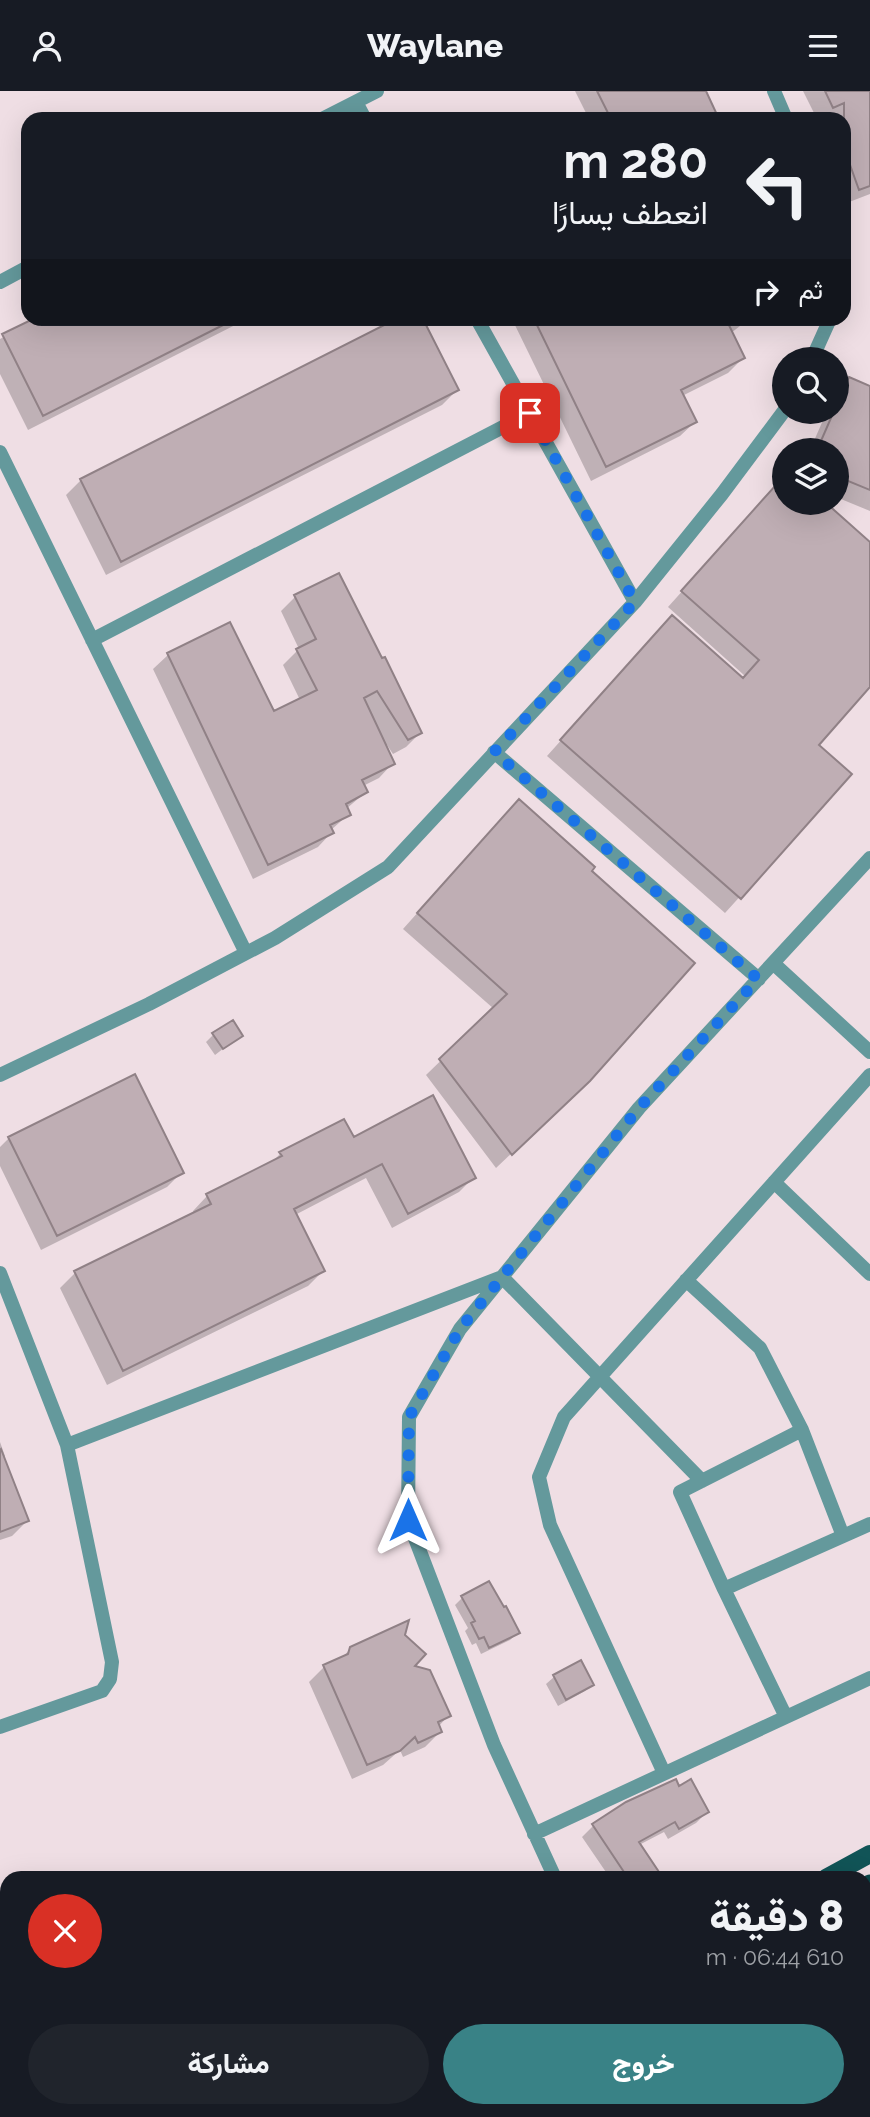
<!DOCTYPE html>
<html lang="ar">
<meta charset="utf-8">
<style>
body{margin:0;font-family:Raleway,Vazirmatn,sans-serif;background:#20242c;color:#f1f3f6;direction:rtl;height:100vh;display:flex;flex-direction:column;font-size:26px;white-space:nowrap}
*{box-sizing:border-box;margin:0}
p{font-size:23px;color:#9ea1a6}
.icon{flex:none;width:38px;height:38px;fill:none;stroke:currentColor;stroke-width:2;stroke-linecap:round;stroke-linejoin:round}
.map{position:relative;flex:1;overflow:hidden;direction:ltr}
.details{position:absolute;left:0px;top:1780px;width:872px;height:247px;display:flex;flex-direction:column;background:#171b24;border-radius:21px 21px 0 0;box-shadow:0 7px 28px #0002;direction:rtl}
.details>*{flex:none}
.banner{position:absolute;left:21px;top:21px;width:830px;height:214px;border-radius:21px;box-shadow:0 7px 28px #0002;direction:rtl;background:#171b24;color:#f1f3f6;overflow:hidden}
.controls{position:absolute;left:772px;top:256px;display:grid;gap:14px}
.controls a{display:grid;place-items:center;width:77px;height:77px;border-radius:50%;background:#171b24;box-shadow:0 7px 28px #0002;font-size:35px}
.pin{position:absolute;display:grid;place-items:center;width:60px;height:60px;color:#fff;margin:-30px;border-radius:14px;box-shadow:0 4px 10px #0006}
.me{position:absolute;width:77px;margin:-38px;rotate:0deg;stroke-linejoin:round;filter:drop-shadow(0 0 5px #0008)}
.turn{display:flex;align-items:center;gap:24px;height:147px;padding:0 28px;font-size:32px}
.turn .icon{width:91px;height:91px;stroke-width:2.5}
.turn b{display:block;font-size:49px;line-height:60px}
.then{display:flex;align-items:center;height:66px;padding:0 28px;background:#0003;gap:14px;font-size:26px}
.round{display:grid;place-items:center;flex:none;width:74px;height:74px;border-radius:37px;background:#20242c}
.overview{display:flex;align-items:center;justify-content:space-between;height:119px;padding:0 28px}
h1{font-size:42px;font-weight:800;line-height:52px}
.cta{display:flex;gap:14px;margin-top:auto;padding:14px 28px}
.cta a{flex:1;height:80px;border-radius:42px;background:#398286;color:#fff;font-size:28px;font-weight:800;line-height:80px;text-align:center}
.cta a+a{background:#20242c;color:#f1f3f6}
header{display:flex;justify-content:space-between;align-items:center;height:91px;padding:0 28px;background:#171b24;font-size:32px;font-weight:800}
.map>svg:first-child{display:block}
.shadow{fill:#0003}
.building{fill:#bfaeb4;stroke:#908186;stroke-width:2}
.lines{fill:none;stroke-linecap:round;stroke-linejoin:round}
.minor{stroke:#64999c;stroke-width:14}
.primary{stroke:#115457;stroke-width:18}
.trunk{stroke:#0c474a;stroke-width:19}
.route{stroke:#1a73e8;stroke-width:12;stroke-dasharray:0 21.6}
</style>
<header><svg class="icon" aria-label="menu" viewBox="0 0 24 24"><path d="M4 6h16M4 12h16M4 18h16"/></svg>Waylane<svg class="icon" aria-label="person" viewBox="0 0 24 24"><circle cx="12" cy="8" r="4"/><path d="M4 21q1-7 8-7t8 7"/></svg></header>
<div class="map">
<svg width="870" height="2026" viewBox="0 0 870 2026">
<rect width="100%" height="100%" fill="#efdee4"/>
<path class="shadow" d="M 575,0 L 704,0 L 717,28 L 589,28 Z
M 803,0 L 870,0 L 870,103 L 844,113 L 844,28 L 817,28 Z
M 37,228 L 247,228 L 28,339 L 0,283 L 0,248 Z
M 400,228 L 421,228 L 457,299 L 442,314 L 106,484 L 66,404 L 81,389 Z
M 512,228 L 749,228 L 731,242 L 743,267 L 728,282 L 682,305 L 695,331 L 680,345 L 591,390 Z
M 849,288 L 870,297 L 870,420 L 836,406 L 836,359 L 810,359 L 827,320 L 836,320 L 836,301 Z
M 784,387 L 784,411 L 870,454 L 870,594 L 816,654 L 850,684 L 725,822 L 547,665 L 658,541 L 742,588 L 745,585 L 668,516 Z
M 295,506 L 420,642 L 406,656 L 393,663 L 387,654 L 385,655 L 393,672 L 379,687 L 363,695 L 366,701 L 346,718 L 349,723 L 331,739 L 332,741 L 318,756 L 253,788 L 153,578 L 168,564 L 229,533 L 273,623 L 300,609 L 283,574 L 299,558 L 281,520 Z
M 504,725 L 589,780 L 572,1005 L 496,1077 L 426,984 L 494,918 L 403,838 Z
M 213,944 L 241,944 L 215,964 L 206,951 Z
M 134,985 L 182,1081 L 167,1096 L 41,1159 L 0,1075 L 0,1056 L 9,1047 Z
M 353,1049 L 474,1086 L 459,1101 L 392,1137 L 366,1087 L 295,1124 L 323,1180 L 308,1195 L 107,1294 L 60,1197 L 75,1182 L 194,1123 L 193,1120 L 207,1105 L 270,1073 L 280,1063 Z
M 0,1351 L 5,1365 L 2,1367 L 27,1430 L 12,1445 L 0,1449 Z
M 462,1507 L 518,1542 L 510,1549 L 481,1563 L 476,1552 L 472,1554 L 465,1540 L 468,1537 L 455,1514 Z
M 403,1544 L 412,1576 L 449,1624 L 438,1636 L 440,1641 L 425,1656 L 403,1666 L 400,1659 L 383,1674 L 352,1688 L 309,1591 L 324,1576 L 340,1569 L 351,1557 Z
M 580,1571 L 592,1593 L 585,1600 L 558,1615 L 546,1593 L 554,1586 Z
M 679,1697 L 707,1721 L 696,1732 L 668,1748 L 664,1741 L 639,1754 L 661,1787 L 610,1787 L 582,1746 L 593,1735 Z
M 7,1911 L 7,2020 L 53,2020 L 55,2026 L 0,2026 L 0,1913 Z"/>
<path class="building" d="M 597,0 L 706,0 L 719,28 L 611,28 Z
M 825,0 L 870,0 L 870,95 L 859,99 L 844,57 L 844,12 L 833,17 Z
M 33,228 L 235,228 L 43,325 L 2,243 Z
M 396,228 L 423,228 L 459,299 L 121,471 L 80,388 Z
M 534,228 L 726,228 L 745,267 L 681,299 L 697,331 L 606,376 Z
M 849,286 L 870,295 L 870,399 L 836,385 L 836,359 L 817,359 L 834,320 L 836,320 L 836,315 Z
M 784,385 L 784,411 L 825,411 L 870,451 L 870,596 L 819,654 L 852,683 L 741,808 L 560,649 L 672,524 L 743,587 L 759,569 L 681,500 Z
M 339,482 L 382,567 L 385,566 L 422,642 L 408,649 L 377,600 L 364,607 L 395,673 L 362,689 L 368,701 L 346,713 L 351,724 L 330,734 L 334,742 L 268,774 L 167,562 L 230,531 L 274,620 L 317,599 L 296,558 L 316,548 L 294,504 Z
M 519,708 L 595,776 L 592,780 L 695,872 L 590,990 L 512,1064 L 439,968 L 507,903 L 417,822 Z
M 233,929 L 243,945 L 223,958 L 212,942 Z
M 135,983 L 184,1082 L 57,1145 L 8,1046 Z
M 433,1004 L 476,1087 L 408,1123 L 382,1073 L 294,1118 L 325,1180 L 123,1280 L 74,1180 L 211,1113 L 206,1103 L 282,1065 L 279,1061 L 344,1028 L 354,1046 Z
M 1,1358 L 29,1430 L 0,1441 L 0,1359 Z
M 489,1490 L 504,1516 L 506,1515 L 520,1542 L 489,1557 L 484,1546 L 479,1548 L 471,1532 L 475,1530 L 461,1505 Z
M 409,1529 L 405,1544 L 426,1563 L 415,1575 L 430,1579 L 451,1625 L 438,1631 L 442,1641 L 418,1652 L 415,1646 L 400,1660 L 367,1674 L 323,1574 L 348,1563 L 350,1556 Z
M 581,1569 L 594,1594 L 566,1609 L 553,1584 Z
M 676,1688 L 679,1695 L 691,1688 L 709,1721 L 679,1738 L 675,1731 L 639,1751 L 663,1787 L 628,1787 L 592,1733 L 626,1711 Z"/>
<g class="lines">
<path class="minor" d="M 774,0 L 786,28
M 356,11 L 365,28
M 322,28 L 377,0
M 0,191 L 28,176
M 477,228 L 635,511
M 812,268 L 830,228
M 0,361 L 246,862
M 92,549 L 530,322
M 494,661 L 759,888
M 773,872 L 870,961
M 0,984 L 149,913 L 275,847 L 388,776 L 635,511 L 722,403 L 784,320
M 774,1091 L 870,1183
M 0,1182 L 67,1354
M 686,1189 L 760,1257 L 802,1339 L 843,1445
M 724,1498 L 870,1433
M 786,1626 L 724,1498 L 680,1401 L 802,1339
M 0,1636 L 102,1600 L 110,1588 L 112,1571 L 67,1354 L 502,1186 L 702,1390
M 664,1682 L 550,1434 L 539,1386 L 564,1326 L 870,984
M 534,1743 L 870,1587
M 555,1787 L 494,1654 L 408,1429 L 409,1326 L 460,1238 L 639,1017 L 870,767"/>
<path class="primary" d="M 826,1787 L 870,1763
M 864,1864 L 870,1861
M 333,2026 L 351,2020
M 588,2026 L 600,2020"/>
<path class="trunk" d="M 864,1796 L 870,1793
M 864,1834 L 870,1831
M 431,2026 L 446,2020
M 516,2026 L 530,2020"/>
</g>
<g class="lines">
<path class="route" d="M 408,1429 L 409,1326 L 460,1238 L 639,1017 L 758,888 L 494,661 L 635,511 L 530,322"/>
</g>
</svg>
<div class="controls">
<a><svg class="icon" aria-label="search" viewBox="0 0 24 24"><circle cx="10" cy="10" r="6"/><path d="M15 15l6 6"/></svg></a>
<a><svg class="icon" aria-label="layers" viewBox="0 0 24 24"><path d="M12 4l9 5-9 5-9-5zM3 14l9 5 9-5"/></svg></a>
</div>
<div class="pin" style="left:530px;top:322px;background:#d93025"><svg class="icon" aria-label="arrive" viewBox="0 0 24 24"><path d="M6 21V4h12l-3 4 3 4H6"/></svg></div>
<svg class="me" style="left:408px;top:1429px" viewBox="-20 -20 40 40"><path d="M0-17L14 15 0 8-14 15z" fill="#1a73e8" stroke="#fff" stroke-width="4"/></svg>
<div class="banner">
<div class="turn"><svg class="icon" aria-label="left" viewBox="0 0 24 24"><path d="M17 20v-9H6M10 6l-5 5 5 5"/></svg><div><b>280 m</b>انعطف يسارًا</div></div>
<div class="then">ثم<svg class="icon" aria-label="right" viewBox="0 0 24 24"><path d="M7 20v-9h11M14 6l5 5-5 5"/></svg></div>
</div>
<section class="details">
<div class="overview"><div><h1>8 دقيقة</h1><p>610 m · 06:44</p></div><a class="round" style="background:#d93025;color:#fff"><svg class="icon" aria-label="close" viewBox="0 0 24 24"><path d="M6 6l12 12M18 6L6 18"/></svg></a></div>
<div class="cta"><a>خروج</a><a>مشاركة</a></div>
</section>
</div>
